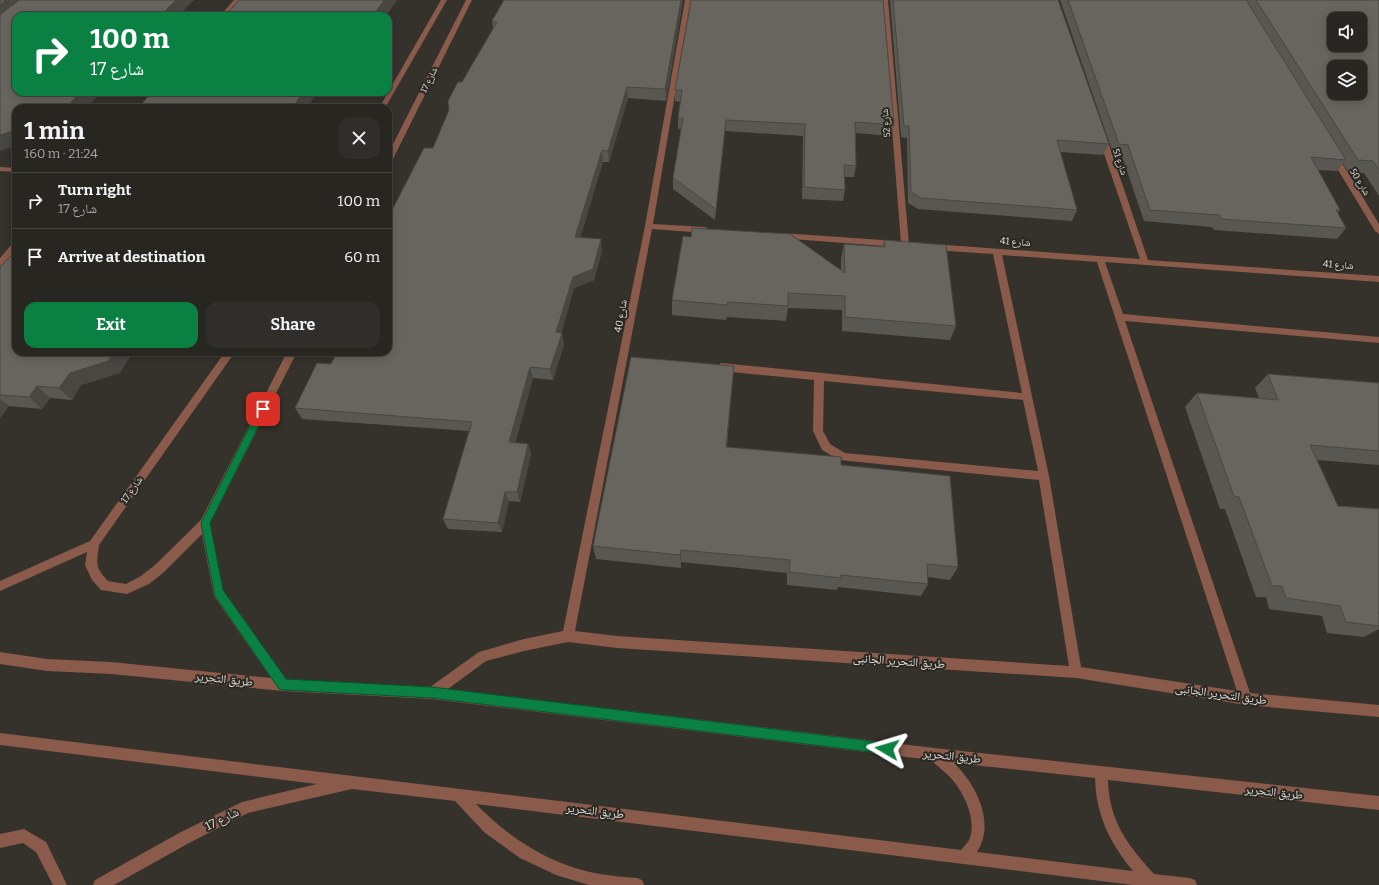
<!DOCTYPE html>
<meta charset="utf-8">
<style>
body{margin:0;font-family:Bitter,"Noto Naskh Arabic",serif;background:#302e2a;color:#f1f3f6;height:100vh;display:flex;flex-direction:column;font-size:15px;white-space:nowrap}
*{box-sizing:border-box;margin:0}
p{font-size:13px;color:#a5a5a5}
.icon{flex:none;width:22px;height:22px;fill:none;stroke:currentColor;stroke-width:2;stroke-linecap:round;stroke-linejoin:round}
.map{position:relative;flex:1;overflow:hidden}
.side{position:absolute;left:12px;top:104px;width:380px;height:252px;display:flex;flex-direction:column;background:#282621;border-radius:12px;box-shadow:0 2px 10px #0003,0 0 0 1px #44433f}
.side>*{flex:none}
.guide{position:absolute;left:12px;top:12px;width:380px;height:84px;border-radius:12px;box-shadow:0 2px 10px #0003,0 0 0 1px #44433f;background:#0b8043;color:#fff;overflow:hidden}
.controls{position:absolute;left:1327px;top:12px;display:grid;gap:8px}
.controls a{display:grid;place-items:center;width:40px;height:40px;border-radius:8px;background:#282621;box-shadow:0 2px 10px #0003,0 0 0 1px #44433f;font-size:20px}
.pin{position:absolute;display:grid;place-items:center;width:34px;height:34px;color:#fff;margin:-17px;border-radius:8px;box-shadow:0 2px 6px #0006}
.me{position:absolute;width:44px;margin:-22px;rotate:277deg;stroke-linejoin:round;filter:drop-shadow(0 0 3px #0008)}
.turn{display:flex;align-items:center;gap:14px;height:84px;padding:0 12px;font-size:18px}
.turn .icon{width:52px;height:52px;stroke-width:2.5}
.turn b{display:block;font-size:28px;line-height:34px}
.round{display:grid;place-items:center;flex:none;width:42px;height:42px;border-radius:12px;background:#302e2a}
.summary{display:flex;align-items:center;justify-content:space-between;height:68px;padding:0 12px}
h1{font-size:24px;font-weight:700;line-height:30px}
.primary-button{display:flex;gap:8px;margin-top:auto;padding:8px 12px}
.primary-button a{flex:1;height:46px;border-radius:12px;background:#0b8043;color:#fff;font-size:16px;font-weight:700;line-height:46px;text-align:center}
.primary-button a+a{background:#302e2a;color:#f1f3f6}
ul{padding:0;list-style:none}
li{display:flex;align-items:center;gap:12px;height:56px;padding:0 12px;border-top:1px solid #44433f}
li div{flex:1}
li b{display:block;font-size:15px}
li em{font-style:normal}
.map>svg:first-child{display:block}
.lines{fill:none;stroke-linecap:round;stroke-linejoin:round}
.minor{fill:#8a5a4a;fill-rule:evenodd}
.wall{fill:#595751}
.shaded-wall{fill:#494742}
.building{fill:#68655e;stroke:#494742;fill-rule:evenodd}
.route{fill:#0b8043;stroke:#07532c}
.labels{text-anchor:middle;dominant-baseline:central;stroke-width:4;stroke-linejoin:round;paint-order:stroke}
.far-street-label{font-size:9px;fill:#e1dfdc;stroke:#2b2822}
.street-label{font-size:10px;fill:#e1dfdc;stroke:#2b2822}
.near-street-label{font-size:12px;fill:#e1dfdc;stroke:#2b2822}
</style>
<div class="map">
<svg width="1379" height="885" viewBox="0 0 1379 885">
<rect width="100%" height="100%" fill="#35322c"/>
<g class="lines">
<path class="minor" d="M 234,0 L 240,0 L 226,16 L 220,16 Z
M 441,0 L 447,0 L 385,108 L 379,108 Z
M 466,0 L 472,0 L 392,161 L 388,163 L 388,154 Z
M 685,0 L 691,0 L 653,224 L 705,227 L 709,230 L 705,233 L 652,229 L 575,631 L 617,636 L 1069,666 L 1039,480 L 839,460 L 822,450 L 813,431 L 814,380 L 721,371 L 716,367 L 721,363 L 1022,393 L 993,254 L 933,250 L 929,247 L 933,244 L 1140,259 L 1098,136 L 1102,134 L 1106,136 L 1148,260 L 1379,276 L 1379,282 L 1105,262 L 1123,314 L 1379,337 L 1379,343 L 1125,321 L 1250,693 L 1379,705 L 1379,717 L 1246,705 L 1076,678 L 617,648 L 568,642 L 524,651 L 486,661 L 448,689 L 934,748 L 1379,796 L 1379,810 L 1108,780 C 1109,821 1127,844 1154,874 L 1190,878 L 1195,880 L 1197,885 L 1133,885 L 476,804 C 509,838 552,866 600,874 C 612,876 625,877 637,878 L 642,880 L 644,885 L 589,885 L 556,875 L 520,858 L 485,833 L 455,801 L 352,789 L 248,813 L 189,843 L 114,885 L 93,885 L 95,880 L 179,833 L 242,802 L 317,784 L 0,745 L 0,733 L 961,850 C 963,847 967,844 969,840 C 978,820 963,791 950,777 C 944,771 937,766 931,760 L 432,699 L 283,691 L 111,674 L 47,671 L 0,664 L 0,652 L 47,659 L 111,662 L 271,678 L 214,596 L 202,534 L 163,573 L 149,584 L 127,594 L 101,590 L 92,580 L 85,565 L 87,552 L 0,591 L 0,581 L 90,541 L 225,352 L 235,352 L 99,545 C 97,565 94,566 108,581 L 126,584 L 141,576 L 155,565 L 201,520 L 287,352 L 297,352 L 210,523 L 223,590 L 286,679 L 430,687 L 479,652 L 524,639 L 563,631 L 645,226 ZM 1002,255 L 1097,262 L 1237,691 L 1081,667 L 1049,476 ZM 824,381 L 1023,400 L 1038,471 L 845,453 L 830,444 L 823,431 ZM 954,763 L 1095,778 C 1096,815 1110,843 1133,871 L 977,852 C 996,823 976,784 954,763 Z
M 882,0 L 888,0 L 909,245 L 905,248 L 901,244 L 897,247 L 778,238 L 777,236 L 781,233 L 897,241 L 901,243 Z
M 1330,153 L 1336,153 L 1379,224 L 1379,234 L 1375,231 L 1329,155 Z
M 0,167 L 16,168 L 16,172 L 0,171 Z
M 16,242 L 16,250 L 3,265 L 0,266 L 0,258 L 13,243 Z
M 24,829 L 46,842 L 67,885 L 53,885 L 36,852 L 23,843 L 0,848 L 0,834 Z"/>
</g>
<path class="wall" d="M 683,0 L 666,101 L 628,98 L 609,162 L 603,162 L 580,238 L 602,251 L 594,280 L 574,288 L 561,333 L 564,344 L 553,380 L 533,378 L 515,443 L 528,444 L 531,454 L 520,502 L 509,501 L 502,532 L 448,529 L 443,519 L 469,431 L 302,419 L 295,408 L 331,364 L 388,352 L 433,148 L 462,82 L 493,29 L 492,21 Z
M 691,0 L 894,125 L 891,136 L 856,133 L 856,166 L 854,177 L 845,177 L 845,190 L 843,201 L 802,199 L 803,136 L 725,131 L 715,220 L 673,189 L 673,178 L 681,129 L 678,129 L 678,118 L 680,102 L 675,101 L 675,90 Z
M 890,0 L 1058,0 L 1109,144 L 1103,155 L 1060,152 L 1077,210 L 1072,221 L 918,209 L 908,203 L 907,138 L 901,137 Z
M 1060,0 L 1379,0 L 1379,196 L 1364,173 L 1348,172 L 1343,163 L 1337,171 L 1318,170 L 1340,210 L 1338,213 L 1346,228 L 1337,239 L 1214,230 L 1212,227 L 1144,221 L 1122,156 L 1114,156 Z
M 884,240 L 956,326 L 950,340 L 842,331 L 842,310 L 788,308 L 786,321 L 727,317 L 726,320 L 672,315 L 672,300 L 841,270 L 841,259 L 844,244 L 882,247 Z
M 16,245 L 16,352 L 120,373 L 81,385 L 72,400 L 50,398 L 42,409 L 9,406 L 0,418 L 0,267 L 16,251 L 13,248 Z
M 1268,374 L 1379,383 L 1379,465 L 1317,460 L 1338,506 L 1379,509 L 1379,629 L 1364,637 L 1327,633 L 1322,616 L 1269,609 L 1266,597 L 1256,597 L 1225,509 L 1220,509 L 1185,407 L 1197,393 L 1259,398 L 1255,388 Z
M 732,381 L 727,447 L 841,465 L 958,567 L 950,580 L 928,577 L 928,584 L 921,596 L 838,587 L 837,590 L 787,585 L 787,573 L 681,562 L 681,568 L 596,559 L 593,546 Z"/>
<path class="shaded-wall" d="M 6,0 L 29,0 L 0,24 L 0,5 Z
M 176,0 L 194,0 L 178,16 L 160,16 Z
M 384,0 L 397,0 L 386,16 L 373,16 Z
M 681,0 L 683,0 L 666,101 L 665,89 Z
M 627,87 L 628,98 L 609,162 L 608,151 Z
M 81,92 L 102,92 L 86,108 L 65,108 Z
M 304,92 L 318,92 L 307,108 L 292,108 Z
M 726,120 L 725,131 L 715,220 L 716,209 Z
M 16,130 L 16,146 L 0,151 L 0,135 Z
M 602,150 L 603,162 L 577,249 L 575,237 Z
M 601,239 L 602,251 L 594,280 L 574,288 L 559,343 L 556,332 L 573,277 Z
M 562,333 L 564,344 L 553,380 L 550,369 Z
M 115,352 L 133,352 L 120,373 L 81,385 L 72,400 L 59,388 L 70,373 Z
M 530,367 L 533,378 L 513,452 L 509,442 Z
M 37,386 L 50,398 L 42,409 L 29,397 Z
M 0,399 L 9,406 L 0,418 Z
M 528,444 L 531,454 L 520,502 L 517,492 Z
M 505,492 L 509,501 L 502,532 L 498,523 Z
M 681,550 L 681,568 L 680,555 Z"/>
<path class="building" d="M 0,0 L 6,0 L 0,5 Z
M 19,0 L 176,0 L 160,16 L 16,16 L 16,92 L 81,92 L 65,108 L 16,108 L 16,130 L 0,135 L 0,15 L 9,8 L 9,6 L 12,6 Z
M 239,0 L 384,0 L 373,16 L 225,16 Z
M 504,0 L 681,0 L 665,89 L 627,87 L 608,151 L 602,150 L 575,237 L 601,239 L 593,269 L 573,277 L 556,332 L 562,333 L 550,369 L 530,367 L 509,442 L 528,444 L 517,492 L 505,492 L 498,523 L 443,519 L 472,422 L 295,408 L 317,363 L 331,364 L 337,352 L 388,352 L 388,218 L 424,148 L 433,148 L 449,110 L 448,101 L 458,82 L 462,82 L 497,22 L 492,21 Z
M 691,0 L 883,0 L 894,125 L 855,122 L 856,166 L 844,165 L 845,190 L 804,187 L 805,124 L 726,120 L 716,209 L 673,178 L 683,118 L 678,118 L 682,90 L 675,90 Z
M 893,0 L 1058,0 L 1109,144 L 1057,140 L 1077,210 L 921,198 L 911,192 L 909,126 L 904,126 Z
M 1068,0 L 1246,0 L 1346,160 L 1311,157 L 1340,210 L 1336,210 L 1346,228 L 1221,219 L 1220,215 L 1150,210 L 1128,145 L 1119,144 Z
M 1256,0 L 1379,0 L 1379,170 L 1373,161 L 1358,160 ZM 1334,19 L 1360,19 L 1360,45 L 1334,45 ZM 1334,67 L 1360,67 L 1360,93 L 1334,93 Z
M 152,92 L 304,92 L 292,108 L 138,108 Z
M 692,228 L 790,234 L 845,273 L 844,244 L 885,247 L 884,240 L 946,245 L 956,326 L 845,317 L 845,296 L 788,293 L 788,306 L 728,302 L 727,305 L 672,300 L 683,236 L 691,237 Z
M 16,251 L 16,352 L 115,352 L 108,361 L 70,373 L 59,388 L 37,386 L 29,397 L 0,395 L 0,267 Z
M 631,357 L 734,366 L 726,447 L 841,457 L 841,465 L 950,476 L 958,567 L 927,564 L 928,584 L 841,575 L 841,578 L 789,572 L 790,560 L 681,550 L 680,555 L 593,546 Z
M 1268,374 L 1379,383 L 1379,451 L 1310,445 L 1338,506 L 1379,509 L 1379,613 L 1378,613 L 1379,615 L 1379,626 L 1346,622 L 1340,606 L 1286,598 L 1282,586 L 1272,586 L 1239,497 L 1234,496 L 1197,393 L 1278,400 Z"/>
<path class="route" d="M 263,405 L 267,409 L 210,523 L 223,590 L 286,679 L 432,687 L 887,743 L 891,744 L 893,749 L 891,753 L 887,754 L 432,698 L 283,690 L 279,689 L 215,596 L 201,523 L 260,406 Z"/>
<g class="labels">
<g class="far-street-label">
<text transform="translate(429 80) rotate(-63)">شارع 17</text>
<text transform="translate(886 123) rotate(-95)">شارع 52</text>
<text transform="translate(1120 162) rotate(71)">شارع 51</text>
<text transform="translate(1360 182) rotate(59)">شارع 50</text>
</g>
<g class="street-label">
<text transform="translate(1015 242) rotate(4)">شارع 41</text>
<text transform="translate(1338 265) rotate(4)">شارع 41</text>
<text transform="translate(621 316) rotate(-79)">شارع 40</text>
<text transform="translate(132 490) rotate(-55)">شارع 17</text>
</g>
<g class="near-street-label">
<text transform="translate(899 661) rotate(4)">طريق التحرير الجانبى</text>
<text transform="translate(224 679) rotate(6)">طريق التحرير</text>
<text transform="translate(1221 694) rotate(8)">طريق التحرير الجانبى</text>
<text transform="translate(952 756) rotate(6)">طريق التحرير</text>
<text transform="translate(1274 792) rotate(6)">طريق التحرير</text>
<text transform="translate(595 811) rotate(7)">طريق التحرير</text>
<text transform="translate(222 819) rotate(-26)">شارع 17</text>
</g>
</g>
</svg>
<div class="controls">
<a><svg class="icon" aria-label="sound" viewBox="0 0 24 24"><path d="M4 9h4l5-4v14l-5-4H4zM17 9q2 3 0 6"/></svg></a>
<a><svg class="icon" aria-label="layers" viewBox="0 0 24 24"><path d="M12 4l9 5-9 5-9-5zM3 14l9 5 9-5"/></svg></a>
</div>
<div class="pin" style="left:263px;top:409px;background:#d93025"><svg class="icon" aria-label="arrive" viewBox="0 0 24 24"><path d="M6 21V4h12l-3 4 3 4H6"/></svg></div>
<svg class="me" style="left:887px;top:749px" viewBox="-20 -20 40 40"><path d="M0-17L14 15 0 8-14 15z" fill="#0b8043" stroke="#fff" stroke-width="4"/></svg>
<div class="guide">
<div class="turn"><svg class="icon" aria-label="right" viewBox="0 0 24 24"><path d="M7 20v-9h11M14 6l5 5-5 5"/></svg><div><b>100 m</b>شارع 17</div></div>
</div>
<section class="side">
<div class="summary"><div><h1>1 min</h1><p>160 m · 21:24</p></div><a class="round"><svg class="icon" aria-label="close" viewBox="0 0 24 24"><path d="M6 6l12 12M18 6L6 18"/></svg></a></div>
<ul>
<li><svg class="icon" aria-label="right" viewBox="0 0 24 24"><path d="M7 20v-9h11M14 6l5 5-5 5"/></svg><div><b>Turn right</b><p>شارع 17</p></div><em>100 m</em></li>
<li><svg class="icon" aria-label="arrive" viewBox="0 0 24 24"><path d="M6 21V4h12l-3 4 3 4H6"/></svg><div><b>Arrive at destination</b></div><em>60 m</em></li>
</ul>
<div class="primary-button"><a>Exit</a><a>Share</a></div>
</section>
</div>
